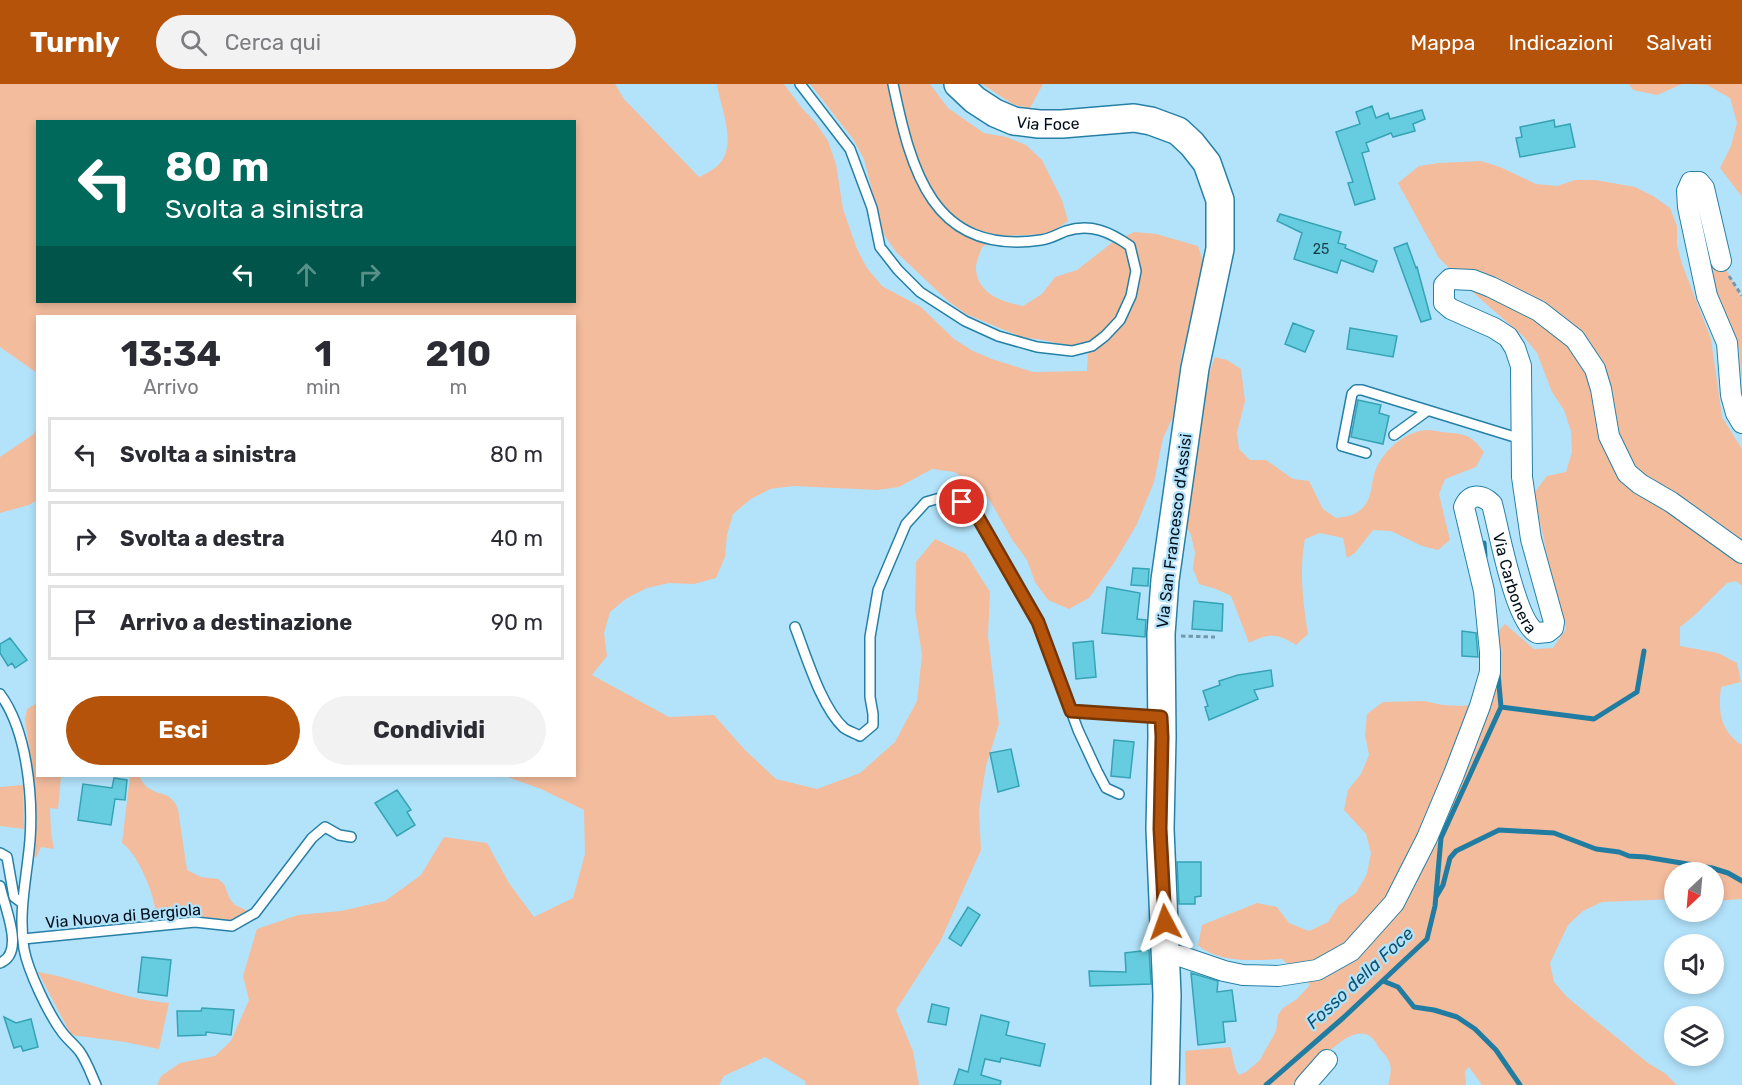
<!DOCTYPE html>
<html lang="it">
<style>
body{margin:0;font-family:Rubik,sans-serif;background:#f2f2f3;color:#2b2b33;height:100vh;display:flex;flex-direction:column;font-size:22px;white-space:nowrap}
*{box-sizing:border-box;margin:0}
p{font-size:20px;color:#7c7c81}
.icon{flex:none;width:33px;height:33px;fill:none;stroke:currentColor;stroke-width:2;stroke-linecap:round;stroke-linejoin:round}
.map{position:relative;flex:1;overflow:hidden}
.sheet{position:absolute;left:36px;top:231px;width:540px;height:462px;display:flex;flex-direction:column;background:#fff;border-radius:0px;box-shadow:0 3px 9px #0003}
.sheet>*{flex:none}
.banner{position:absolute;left:36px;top:36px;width:540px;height:183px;border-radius:0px;box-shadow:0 3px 9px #0003;background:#00695c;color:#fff;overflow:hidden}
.needle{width:39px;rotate:206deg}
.controls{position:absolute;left:1664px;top:778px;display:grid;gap:12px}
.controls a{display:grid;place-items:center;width:60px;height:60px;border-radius:50%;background:#fff;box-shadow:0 3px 9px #0003;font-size:30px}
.pin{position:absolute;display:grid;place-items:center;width:51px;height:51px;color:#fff;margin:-26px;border:3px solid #fff;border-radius:50%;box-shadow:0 2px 6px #0007}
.me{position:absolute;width:66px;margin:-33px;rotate:356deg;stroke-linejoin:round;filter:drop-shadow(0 0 4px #0008)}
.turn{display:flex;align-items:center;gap:21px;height:126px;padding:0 30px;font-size:27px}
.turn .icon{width:78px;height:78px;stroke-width:2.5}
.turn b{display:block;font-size:42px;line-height:51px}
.lanes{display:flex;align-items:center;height:57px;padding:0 30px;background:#0003;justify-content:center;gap:30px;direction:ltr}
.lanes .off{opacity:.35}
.eta{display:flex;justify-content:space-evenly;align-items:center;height:102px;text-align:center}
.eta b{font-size:36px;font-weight:700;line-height:42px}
.primary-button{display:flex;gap:12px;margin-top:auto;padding:12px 30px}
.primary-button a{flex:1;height:69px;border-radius:36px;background:#b45309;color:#fff;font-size:24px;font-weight:700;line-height:69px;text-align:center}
.primary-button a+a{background:#f2f2f3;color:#2b2b33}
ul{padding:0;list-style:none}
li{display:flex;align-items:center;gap:18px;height:75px;margin:0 12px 9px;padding:0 18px;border:3px solid #e1e1e2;border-radius:0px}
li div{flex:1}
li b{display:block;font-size:22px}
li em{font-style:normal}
header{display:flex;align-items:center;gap:36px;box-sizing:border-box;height:84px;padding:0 30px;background:#b45309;color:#fff}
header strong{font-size:28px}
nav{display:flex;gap:33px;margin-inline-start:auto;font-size:21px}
.search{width:420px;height:54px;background:#f2f2f3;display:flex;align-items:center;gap:15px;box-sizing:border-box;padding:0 21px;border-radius:33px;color:#7c7c81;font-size:22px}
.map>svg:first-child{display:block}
.green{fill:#f3bc9d;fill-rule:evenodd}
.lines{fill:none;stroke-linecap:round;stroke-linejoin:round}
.stream{stroke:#217ca2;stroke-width:5}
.building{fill:#65cddf;stroke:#35a3b4;stroke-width:1.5}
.lane-casing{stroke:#2680a5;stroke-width:12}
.street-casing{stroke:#2680a5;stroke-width:22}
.secondary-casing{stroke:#2680a5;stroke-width:30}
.path{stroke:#7498ab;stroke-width:3;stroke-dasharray:4.5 3;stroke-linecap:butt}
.lane{stroke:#fff;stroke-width:9}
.street{stroke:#fff;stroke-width:20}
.secondary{stroke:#fff;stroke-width:27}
.route-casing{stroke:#753606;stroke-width:15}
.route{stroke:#b45309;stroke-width:10}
.labels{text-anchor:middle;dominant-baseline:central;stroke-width:4.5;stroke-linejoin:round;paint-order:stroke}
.number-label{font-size:14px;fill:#193e4a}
.street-label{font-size:16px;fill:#000e19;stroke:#b3e3fb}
.water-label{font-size:18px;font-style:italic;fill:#11536d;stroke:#b3e3fb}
</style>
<header>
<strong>Turnly</strong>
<div class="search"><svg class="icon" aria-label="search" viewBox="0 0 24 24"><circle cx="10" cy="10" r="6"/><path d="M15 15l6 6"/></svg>Cerca qui</div>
<nav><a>Mappa</a><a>Indicazioni</a><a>Salvati</a></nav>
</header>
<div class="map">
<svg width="1742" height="1001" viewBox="0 0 1742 1001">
<rect width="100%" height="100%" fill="#b3e3fb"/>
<path class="green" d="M 0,0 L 615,0 L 624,15 L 699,93 C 705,90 711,87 716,83 C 740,64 720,24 717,0 L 784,0 L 801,23 L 816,39 L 828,57 L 836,80 L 843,125 L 857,165 L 867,184 L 882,202 L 921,223 L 954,255 L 973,267 L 992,275 L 1033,288 L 1087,287 L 1088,267 L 1043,256 L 1021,253 L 966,230 L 948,217 L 896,168 L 883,149 L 864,75 L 853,55 L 810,0 L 930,0 L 948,24 L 984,49 L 1006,53 L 1026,61 L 1042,76 L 1062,116 L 1068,137 L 1049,150 L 1003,152 L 982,163 C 980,169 975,180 976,186 C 979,211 1003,218 1023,222 L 1042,210 L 1055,193 L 1077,186 L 1113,158 L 1134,148 L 1156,150 L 1198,162 L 1205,183 L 1191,247 L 1182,267 L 1173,333 L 1163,354 L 1154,398 L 1137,440 L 1114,479 L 1089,514 L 1069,525 L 1048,516 L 1035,498 L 1027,476 L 1013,457 L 989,415 L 974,400 L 954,388 L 932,385 L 899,403 L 877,406 L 793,402 L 770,405 L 751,415 L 733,430 L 727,451 L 725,473 L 716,494 L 694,500 L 669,499 L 647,504 L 627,514 L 610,528 L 604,549 L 607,572 L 592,591 L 669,633 L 714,631 L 744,665 L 776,695 L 817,705 L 860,689 L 895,658 L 917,617 L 922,571 L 915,526 L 916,478 L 935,455 L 966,470 L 990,508 L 988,552 L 999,640 L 986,682 L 979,726 L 981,766 L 941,856 L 896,926 L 913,967 L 919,1001 L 806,1001 L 805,997 L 765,973 L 724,992 L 719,1001 L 157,1001 L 161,992 L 180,979 L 215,972 L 231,957 L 249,916 L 243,892 L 257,845 L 298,831 L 341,827 L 385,817 L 421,791 L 444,753 L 487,759 L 509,799 L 534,833 L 573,814 L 585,770 L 584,726 L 541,705 L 505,692 L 574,692 L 574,232 L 38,232 L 37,289 L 0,263 ZM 38,38 L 574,38 L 574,218 L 38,218 Z
M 982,0 L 1043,0 L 1030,24 L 1014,21 Z
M 1629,0 L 1682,0 L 1657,11 L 1633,6 Z
M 1690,0 L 1742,0 L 1742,113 L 1720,84 L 1731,62 L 1737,39 L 1730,14 L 1707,1 Z
M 1481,77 L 1500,83 L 1536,100 L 1557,102 L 1575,96 L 1595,96 L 1635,103 L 1653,112 L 1670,124 L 1677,142 L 1677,161 L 1682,180 L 1711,255 L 1722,333 L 1742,365 L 1742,502 L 1736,497 L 1727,499 L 1695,531 L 1680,543 L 1680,562 L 1718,569 L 1737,579 L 1741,598 L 1721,603 C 1718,627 1720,647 1742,661 L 1742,815 L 1713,817 L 1713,789 L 1674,789 L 1674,815 L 1602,818 L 1583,827 L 1568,841 L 1550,879 L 1554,898 L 1567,913 L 1648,979 L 1666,990 L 1677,1001 L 1482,1001 L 1469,983 L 1465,987 L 1466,1001 L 1388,1001 C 1393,981 1392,979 1379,964 C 1377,960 1374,955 1371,953 C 1349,936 1312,987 1299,1001 L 1186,1001 L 1185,967 L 1230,963 C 1234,973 1233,983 1239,991 L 1246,988 L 1260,976 L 1276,947 L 1278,931 L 1283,924 L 1297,915 L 1310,901 L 1282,875 C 1256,876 1219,880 1198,861 L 1202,841 L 1257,819 L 1277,823 L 1289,839 L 1309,847 L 1328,838 L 1339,821 L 1356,809 L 1367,790 L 1371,769 L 1366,750 L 1344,726 L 1348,706 L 1361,690 L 1369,671 L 1365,651 L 1367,630 L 1383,618 L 1424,617 L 1443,621 L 1462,622 L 1491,618 L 1499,590 L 1499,546 L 1505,540 L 1534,565 L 1553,564 L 1566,545 L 1549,481 L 1534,409 L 1547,392 L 1566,388 L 1572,368 L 1571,347 L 1564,326 L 1552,308 L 1537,269 L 1524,253 L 1476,211 L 1439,174 L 1398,99 L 1419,82 L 1439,79 Z
M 1699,124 L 1721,176 L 1742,215 L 1742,300 L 1739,264 L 1707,185 L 1701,156 Z
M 1215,273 L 1227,276 L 1241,285 L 1245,317 L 1237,349 L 1239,365 L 1250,376 L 1266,376 L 1293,395 L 1309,397 L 1323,425 L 1336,434 C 1347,433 1358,431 1365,421 C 1372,412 1371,401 1374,391 C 1380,369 1404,347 1427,346 C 1432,346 1437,347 1441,348 C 1463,350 1470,349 1484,368 L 1476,383 L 1445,395 L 1439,410 L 1450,456 L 1438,466 L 1422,462 L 1391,447 L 1373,446 L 1355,469 L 1347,474 L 1343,454 L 1320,449 L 1305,455 C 1299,486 1303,519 1308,550 L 1296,561 C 1277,549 1269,549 1249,559 L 1231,512 L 1216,505 L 1199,500 L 1193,485 L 1195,469 L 1191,451 L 1182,437 L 1204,304 Z
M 37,343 L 37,416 L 29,421 L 0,429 L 0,373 L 34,350 Z
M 37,619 L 38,692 L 61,692 L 58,725 L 50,724 L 51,748 L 54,765 L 41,763 L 36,774 L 32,768 L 35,727 L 33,691 L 25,635 L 27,625 Z
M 130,692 L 139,692 C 141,695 144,701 147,703 C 161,713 171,707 178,725 L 187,786 L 201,793 L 218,795 L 224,800 L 230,815 L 235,821 L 250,828 L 230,836 L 181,833 L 157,837 L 151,833 L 155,824 C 153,807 137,769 122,759 Z
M 23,701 L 24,745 L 0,742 L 0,703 Z
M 38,888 C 82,895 124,916 169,919 L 159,965 L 125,958 L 71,951 Z"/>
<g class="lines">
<path class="stream" d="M 1484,459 L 1485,472
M 1501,623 L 1594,635 L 1637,608 L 1644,567
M 1436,813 L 1443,801 L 1450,774 L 1456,767 L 1499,746 L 1554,749 L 1596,765 L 1619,768 L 1629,772 L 1645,773 L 1712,784 L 1728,789 L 1742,797
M 1383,897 L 1398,903 L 1414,923 L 1434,926 L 1457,933 L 1475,945 L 1496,966 L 1520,1001
M 1266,1001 L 1343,934 L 1427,855 L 1435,822 L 1441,754 L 1501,623 L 1498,589"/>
</g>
<path class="building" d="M 1372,22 L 1376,34 L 1388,29 L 1390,35 L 1422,26 L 1425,35 L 1413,40 L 1415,47 L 1393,53 L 1391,49 L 1366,59 L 1369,67 L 1362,69 L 1375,115 L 1355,121 L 1348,99 L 1353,98 L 1336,48 L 1360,40 L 1356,28 Z
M 1554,36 L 1555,43 L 1570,40 L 1575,63 L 1520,73 L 1516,54 L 1522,53 L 1520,43 Z
M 1280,130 L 1341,148 L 1338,159 L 1346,161 L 1345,164 L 1377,177 L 1373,188 L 1341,176 L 1337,189 L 1294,175 L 1302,149 L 1277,137 Z
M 1407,159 L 1416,184 L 1417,183 L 1431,235 L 1421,238 L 1394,164 Z
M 1293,239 L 1314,247 L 1305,268 L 1285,260 Z
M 1350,244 L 1397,252 L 1393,273 L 1347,265 Z
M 1358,316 L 1381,321 L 1379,329 L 1389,332 L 1383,360 L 1351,353 Z
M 1133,484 L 1149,485 L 1148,502 L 1131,501 Z
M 1107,503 L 1140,509 L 1137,535 L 1146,536 L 1145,553 L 1102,549 Z
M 1194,517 L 1223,520 L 1222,547 L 1192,545 Z
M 1462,547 L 1476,549 L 1478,573 L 1462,572 Z
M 10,554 L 27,576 L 15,584 L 12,579 L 8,582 L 0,569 L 0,560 Z
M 1093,557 L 1096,593 L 1076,595 L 1073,559 Z
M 1271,586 L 1273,602 L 1254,606 L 1258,615 L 1209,636 L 1205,623 L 1208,622 L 1203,607 L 1220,601 L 1219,597 L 1238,591 Z
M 1114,656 L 1134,658 L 1130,694 L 1111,692 Z
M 1011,665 L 1019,702 L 998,708 L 990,669 Z
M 114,694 L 127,696 L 125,716 L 115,715 L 111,741 L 78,736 L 83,700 L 112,704 Z
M 397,706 L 411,726 L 407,728 L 415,741 L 397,752 L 375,719 Z
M 1177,778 L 1201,778 L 1201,812 L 1195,813 L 1195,820 L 1179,820 Z
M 968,823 L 980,831 L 961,862 L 949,854 Z
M 1149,866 L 1151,900 L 1090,902 L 1089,887 L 1126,888 L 1125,869 Z
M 142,873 L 171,876 L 167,912 L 138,908 Z
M 1191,889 L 1218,897 L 1217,908 L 1232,906 L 1236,937 L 1223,938 L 1225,958 L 1198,961 Z
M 932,920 L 949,924 L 946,941 L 928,938 Z
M 202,924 L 234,926 L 231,951 L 206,948 L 206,951 L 178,952 L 177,927 L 201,927 Z
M 981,931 L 1009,938 L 1006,951 L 1045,960 L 1040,982 L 1001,974 L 1000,978 L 985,975 L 981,991 L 1001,997 L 1000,1001 L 954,1001 L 959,985 L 968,988 Z
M 4,933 L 16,939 L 31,935 L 38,963 L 23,967 L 21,962 L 14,964 Z"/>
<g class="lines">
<defs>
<path id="lane" d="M 800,0 L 850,65 L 872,124 L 880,163 L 898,186 L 920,208 L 965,237 L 998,252 L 1037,263 L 1072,267 L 1092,262 L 1105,252 L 1120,236 L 1131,212 L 1136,187 L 1130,162 C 1110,148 1091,139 1066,147 C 1058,150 1050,155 1041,156 C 932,172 911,86 893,0
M 1394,351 L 1427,327
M 1366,369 L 1342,362 L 1352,310 L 1356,306 L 1362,306 L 1521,355
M 795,543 C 806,571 821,623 844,644 C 848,647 855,649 860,652 L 873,641 L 873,630 L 870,613 L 870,553 L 878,506 L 906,440 L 926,418 L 947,412 L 962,418 L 975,428 L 1038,538 L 1078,646 L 1097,687 L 1106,704 L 1119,710
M 0,610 C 27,646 33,712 30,756 C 27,793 18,827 24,865 C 28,887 48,929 62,948 C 67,955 75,961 80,968 C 87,978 91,990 96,1001
M 1071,627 L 1158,633
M 0,769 L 7,773 L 14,813 L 22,819
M 0,802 C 4,822 26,869 0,879
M 23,855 L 195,838 L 232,842 L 255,829 L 312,754 L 325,743 L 339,751 L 351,753"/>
<g id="street">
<path d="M 1721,177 L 1704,104 L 1699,98 L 1691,98 L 1687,107 L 1688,123 L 1707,212 L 1727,259 L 1731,311 L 1736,329 L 1742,339"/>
<path id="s1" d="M 1167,872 L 1180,872 L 1224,887 L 1243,891 L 1278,892 L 1317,886 L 1351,867 L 1394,819 L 1427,754 L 1454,690 L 1480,622 L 1490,588 L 1490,568 L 1484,507 L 1464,423 C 1470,409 1482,410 1492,420 C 1499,446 1515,538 1537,549 L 1548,548 L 1553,544 L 1554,538 L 1531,455 L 1522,393 L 1521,282 L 1515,264 L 1508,253 L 1494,244 L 1451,225 L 1444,219 L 1444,201 L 1450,195 L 1473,196 L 1491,203 L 1539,227 L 1575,255 L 1595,285 L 1601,305 L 1609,352 L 1627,389 L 1640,400 L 1671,418 L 1742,469"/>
<path d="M 1305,1001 L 1327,976"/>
</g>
<g id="secondary">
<path id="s2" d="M 958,0 L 975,16 L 995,29 L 1014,37 L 1039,40 L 1062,40 L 1134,34 L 1151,37 L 1178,47 L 1192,60 L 1207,79 L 1220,116 L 1220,165 L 1195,284 L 1165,496 L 1161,550 L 1162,653 L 1160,745 L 1167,911 L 1165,1001"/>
</g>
</defs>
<use href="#lane" class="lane-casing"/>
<use href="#street" class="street-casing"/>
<use href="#secondary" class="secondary-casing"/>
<path class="path" d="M 1729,192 L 1742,212
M 1181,552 L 1215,553"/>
<use href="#lane" class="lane"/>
<use href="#street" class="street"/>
<use href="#secondary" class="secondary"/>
</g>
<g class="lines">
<defs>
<path id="route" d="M 962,418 L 975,428 L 1038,538 L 1071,627 L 1161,633 L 1162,653 L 1160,745 L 1165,838"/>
</defs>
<use href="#route" class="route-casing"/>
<use href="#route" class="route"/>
</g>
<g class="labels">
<g class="number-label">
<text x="1321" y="165">25</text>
</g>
<g class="street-label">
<text stroke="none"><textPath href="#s2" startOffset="102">Via Foce</textPath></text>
<text transform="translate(1174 447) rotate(-83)">Via San Francesco d'Assisi</text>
<text stroke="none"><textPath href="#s1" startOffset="792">Via Carbonera</textPath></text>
<text transform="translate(123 832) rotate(-5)">Via Nuova di Bergiola</text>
</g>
<g class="water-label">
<text transform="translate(1360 894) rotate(-43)">Fosso della Foce</text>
</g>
</g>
</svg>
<div class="controls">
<a><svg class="needle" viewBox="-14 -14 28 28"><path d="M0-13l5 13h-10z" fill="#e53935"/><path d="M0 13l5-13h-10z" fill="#7c7c81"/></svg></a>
<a><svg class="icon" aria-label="sound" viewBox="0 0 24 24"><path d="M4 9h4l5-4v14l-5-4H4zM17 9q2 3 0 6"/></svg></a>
<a><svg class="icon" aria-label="layers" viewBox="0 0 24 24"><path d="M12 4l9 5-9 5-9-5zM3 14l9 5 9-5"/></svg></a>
</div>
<div class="pin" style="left:962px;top:418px;background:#d93025"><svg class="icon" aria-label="arrive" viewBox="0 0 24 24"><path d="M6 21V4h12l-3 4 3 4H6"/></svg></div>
<svg class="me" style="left:1165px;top:838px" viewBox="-20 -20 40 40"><path d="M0-17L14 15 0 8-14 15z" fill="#b45309" stroke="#fff" stroke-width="4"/></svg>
<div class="banner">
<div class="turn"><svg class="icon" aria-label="left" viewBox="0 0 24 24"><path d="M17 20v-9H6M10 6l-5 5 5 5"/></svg><div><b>80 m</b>Svolta a sinistra</div></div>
<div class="lanes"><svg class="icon" aria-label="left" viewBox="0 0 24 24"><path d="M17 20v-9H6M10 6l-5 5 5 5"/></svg><svg class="icon off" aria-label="ahead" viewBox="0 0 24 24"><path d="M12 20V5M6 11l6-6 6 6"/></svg><svg class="icon off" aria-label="right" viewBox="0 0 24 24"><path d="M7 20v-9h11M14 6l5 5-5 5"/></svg></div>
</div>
<section class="sheet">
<div class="eta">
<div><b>13:34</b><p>Arrivo</p></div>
<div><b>1</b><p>min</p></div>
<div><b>210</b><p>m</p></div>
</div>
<ul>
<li><svg class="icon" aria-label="left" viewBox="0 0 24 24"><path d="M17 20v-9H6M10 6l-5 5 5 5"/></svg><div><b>Svolta a sinistra</b></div><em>80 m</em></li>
<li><svg class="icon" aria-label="right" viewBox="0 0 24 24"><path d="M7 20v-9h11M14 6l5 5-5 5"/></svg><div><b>Svolta a destra</b></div><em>40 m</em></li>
<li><svg class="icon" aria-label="arrive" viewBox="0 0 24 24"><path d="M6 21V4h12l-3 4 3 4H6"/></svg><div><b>Arrivo a destinazione</b></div><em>90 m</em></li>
</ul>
<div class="primary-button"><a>Esci</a><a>Condividi</a></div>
</section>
</div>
